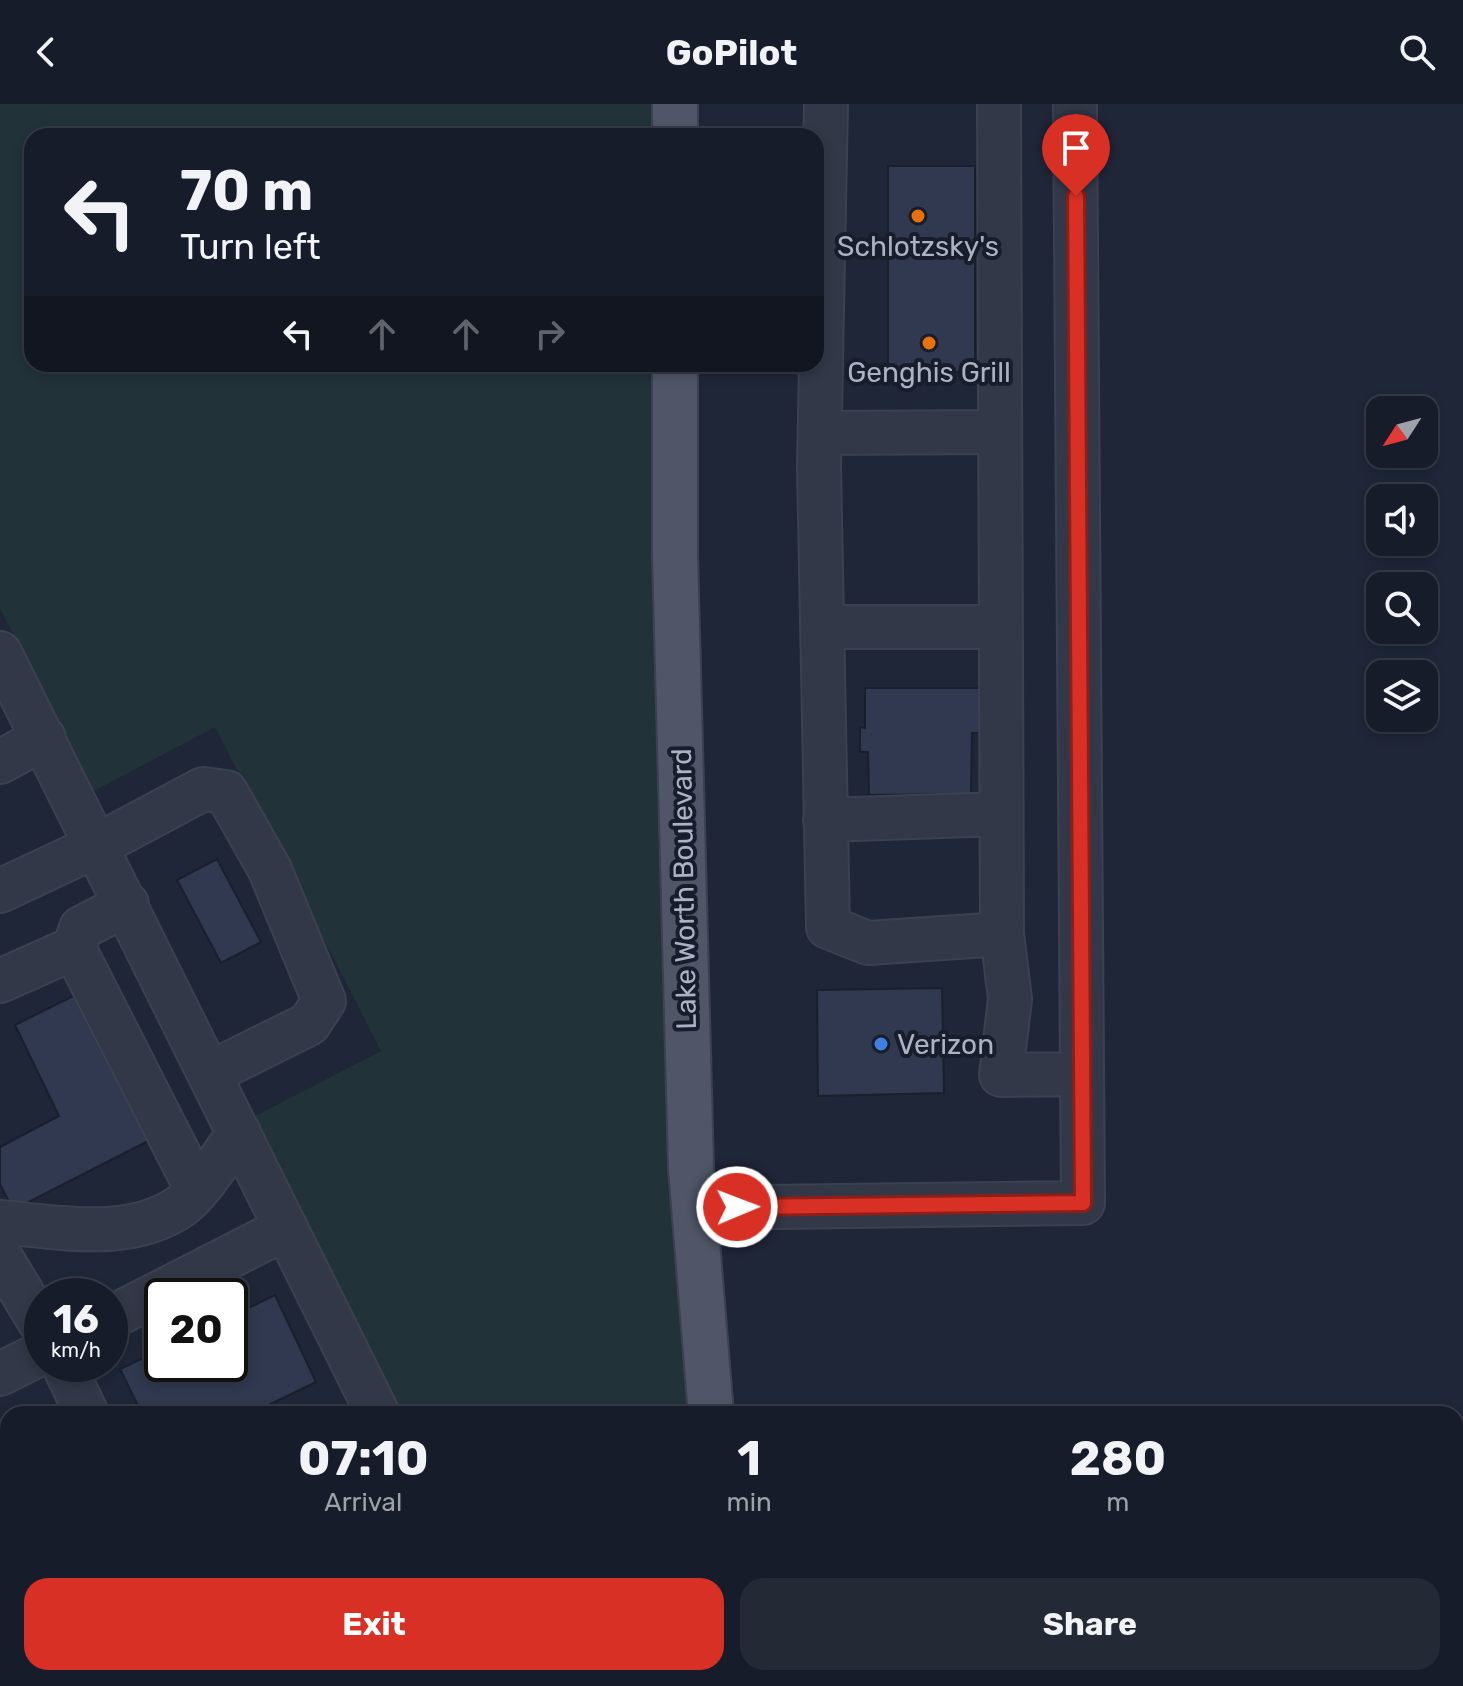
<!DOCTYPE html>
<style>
body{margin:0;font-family:Rubik,sans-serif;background:#242936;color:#f1f3f6;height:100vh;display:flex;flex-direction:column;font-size:30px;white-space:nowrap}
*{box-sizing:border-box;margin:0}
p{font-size:26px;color:#9ea1a8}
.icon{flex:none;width:44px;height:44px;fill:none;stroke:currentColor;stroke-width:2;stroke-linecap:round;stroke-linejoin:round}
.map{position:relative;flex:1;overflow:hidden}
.drawer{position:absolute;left:0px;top:1302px;width:1464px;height:280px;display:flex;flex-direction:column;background:#171c2a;border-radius:24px 24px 0 0;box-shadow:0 4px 12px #0003,0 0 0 2px #363a47}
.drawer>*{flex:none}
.guide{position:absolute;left:24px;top:24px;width:800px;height:244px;border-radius:24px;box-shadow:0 4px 12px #0003,0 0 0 2px #363a47;background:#171c2a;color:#f1f3f6;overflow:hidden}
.needle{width:52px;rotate:234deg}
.tools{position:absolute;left:1366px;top:292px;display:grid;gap:16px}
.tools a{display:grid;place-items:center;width:72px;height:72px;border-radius:16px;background:#171c2a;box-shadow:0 4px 12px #0003,0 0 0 2px #363a47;font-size:40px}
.speed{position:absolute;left:24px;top:1174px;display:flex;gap:16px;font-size:40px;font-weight:700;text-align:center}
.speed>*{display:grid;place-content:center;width:104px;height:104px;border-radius:50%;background:#171c2a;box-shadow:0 4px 12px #0003,0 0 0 2px #363a47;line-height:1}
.speed small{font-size:20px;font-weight:400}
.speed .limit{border:4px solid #111;border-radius:12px;background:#fff;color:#111}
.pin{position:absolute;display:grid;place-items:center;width:68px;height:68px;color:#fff;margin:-82px -34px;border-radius:50% 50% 50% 0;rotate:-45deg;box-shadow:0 0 8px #0007}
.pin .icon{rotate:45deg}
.me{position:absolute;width:88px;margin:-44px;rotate:89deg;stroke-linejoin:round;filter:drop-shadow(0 0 6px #0008)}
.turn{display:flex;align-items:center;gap:28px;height:168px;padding:0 24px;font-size:36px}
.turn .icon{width:104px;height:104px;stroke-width:2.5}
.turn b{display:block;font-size:56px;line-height:68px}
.lanes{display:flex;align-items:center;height:76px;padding:0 24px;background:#0003;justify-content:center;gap:40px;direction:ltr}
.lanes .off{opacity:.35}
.eta{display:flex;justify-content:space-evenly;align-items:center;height:136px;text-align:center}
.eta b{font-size:48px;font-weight:700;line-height:56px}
.action{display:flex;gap:16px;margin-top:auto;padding:16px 24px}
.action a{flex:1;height:92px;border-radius:24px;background:#d93025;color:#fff;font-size:32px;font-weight:700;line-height:92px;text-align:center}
.action a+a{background:#242936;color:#f1f3f6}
header{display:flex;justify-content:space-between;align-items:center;height:104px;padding:0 24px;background:#171c2a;font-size:36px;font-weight:700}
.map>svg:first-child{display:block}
.green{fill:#213239}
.building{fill:#30394f;stroke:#1a1f2e;stroke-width:2}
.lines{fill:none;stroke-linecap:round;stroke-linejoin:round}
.minor-casing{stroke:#3c4151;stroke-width:46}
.major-casing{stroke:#3c4151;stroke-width:48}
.highway-casing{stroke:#3d4252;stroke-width:48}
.minor{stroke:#323848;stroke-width:42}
.major{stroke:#505668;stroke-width:44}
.highway{stroke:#6e674f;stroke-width:44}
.route-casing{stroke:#8d1f18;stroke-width:20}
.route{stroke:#d93025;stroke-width:14}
.food-dot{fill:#e8710a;stroke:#181d2c;stroke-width:3}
.shop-dot{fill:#3f7fe0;stroke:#181d2c;stroke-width:3}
.labels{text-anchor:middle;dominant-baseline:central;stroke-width:8;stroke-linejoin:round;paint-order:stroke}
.poi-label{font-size:28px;fill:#acb2c5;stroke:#181d2c}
.street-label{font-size:28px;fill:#acb2c5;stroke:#181d2c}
</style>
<header><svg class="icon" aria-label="back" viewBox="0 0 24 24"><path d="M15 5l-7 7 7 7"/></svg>GoPilot<svg class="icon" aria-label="search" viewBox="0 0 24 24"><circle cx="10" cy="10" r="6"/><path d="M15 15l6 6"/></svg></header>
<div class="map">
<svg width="1463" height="1582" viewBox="0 0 1463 1582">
<rect width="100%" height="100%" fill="#1f2638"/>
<path class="green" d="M 0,0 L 666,0 L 667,32 L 32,32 L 32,260 L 675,260 L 711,1310 L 399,1310 L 249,1015 L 381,947 L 215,623 L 92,688 L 0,504 Z
M 583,1574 L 720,1574 L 720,1582 L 587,1582 Z"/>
<path class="building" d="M 888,62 L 975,62 L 975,268 L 888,268 Z
M 865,584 L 980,584 L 983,629 L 972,629 L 971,690 L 869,691 L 868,648 L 860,648 L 860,623 L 865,624 Z
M 217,755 L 261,838 L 221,859 L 177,776 Z
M 942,884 L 944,989 L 818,992 L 817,886 Z
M 79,889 L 154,1034 L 13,1106 L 0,1080 L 0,1043 L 59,1012 L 15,921 Z
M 275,1191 L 316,1278 L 250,1310 L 142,1310 L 120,1265 L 162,1245 L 162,1260 L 230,1260 L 230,1213 Z
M 354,1574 L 454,1574 L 439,1582 L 358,1582 Z"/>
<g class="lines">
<defs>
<path id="minor" d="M 826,0 L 819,362 L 828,823 L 868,839 L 1002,830
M 999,0 L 1002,830 L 1010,895 L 1001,971 L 1082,970
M 820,329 L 999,328
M 823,523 L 1001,523
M 0,549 L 378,1310
M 0,658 L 44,634
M 825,716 L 1001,710
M 0,787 L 98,741 L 203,685 L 226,688 L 270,766 L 324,897 L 309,920 L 210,969
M 74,844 L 196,1084
M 0,877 L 74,844 L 81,824 L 127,800
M 694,1104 L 1083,1099 L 1075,0
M 0,1118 C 59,1123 130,1138 181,1102 C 201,1088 224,1049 239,1029
M 0,1152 L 42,1222
M 110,1214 L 286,1124
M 63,1260 L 87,1310
M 0,1270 L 42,1249
M 561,1574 L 565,1582
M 236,1582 L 250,1574
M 285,1582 L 301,1574
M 518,1582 L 520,1574"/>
<path id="major" d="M 675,0 L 675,32
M 675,260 L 675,450 L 691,1064 L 711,1310
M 747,1574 L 748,1582"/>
<path id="highway" d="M 0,1410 L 8,1426
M 83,1574 L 87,1582"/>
</defs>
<use href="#minor" class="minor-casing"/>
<use href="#major" class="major-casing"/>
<use href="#highway" class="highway-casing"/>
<use href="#minor" class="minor"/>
<use href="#major" class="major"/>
<use href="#highway" class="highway"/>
</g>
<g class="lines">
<defs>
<path id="route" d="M 737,1103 L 1083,1099 L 1076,92"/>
</defs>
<use href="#route" class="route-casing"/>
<use href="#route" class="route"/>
</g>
<g class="food-dot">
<circle cx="918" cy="112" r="8"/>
<circle cx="929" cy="239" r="8"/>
</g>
<circle class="shop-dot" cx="881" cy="940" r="8"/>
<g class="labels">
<g class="poi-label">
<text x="918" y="142">Schlotzsky's</text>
<text x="929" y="268">Genghis Grill</text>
<text x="897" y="940" text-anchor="start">Verizon</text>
</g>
<g class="street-label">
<text transform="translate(684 785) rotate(-91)">Lake Worth Boulevard</text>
</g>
</g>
</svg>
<div class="tools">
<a><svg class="needle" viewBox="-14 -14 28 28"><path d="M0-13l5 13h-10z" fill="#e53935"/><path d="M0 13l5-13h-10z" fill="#9ea1a8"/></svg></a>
<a><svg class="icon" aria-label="sound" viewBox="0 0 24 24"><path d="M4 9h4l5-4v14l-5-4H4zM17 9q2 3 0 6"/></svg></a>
<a><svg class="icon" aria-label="search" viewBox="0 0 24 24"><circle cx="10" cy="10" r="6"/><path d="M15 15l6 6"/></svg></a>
<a><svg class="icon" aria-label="layers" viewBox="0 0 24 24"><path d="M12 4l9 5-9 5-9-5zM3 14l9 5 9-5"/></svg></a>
</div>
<div class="speed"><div>16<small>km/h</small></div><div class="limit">20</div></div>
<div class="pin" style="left:1076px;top:92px;background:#d93025"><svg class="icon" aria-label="arrive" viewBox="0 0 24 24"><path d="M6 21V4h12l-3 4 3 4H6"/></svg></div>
<svg class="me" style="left:737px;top:1103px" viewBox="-20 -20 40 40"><circle r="17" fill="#d93025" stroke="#fff" stroke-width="3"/><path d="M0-11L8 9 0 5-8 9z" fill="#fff"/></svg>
<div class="guide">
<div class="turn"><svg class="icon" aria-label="left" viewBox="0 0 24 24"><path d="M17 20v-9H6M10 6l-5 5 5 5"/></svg><div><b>70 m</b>Turn left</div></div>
<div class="lanes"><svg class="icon" aria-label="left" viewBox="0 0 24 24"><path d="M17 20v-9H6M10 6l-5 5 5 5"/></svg><svg class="icon off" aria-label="ahead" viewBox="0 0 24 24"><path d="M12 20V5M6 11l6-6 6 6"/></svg><svg class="icon off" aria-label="ahead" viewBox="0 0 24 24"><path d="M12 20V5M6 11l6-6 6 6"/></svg><svg class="icon off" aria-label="right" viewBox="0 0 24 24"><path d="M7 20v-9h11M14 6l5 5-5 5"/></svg></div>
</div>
<section class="drawer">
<div class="eta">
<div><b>07:10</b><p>Arrival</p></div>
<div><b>1</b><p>min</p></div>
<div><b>280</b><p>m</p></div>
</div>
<div class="action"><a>Exit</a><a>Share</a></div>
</section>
</div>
